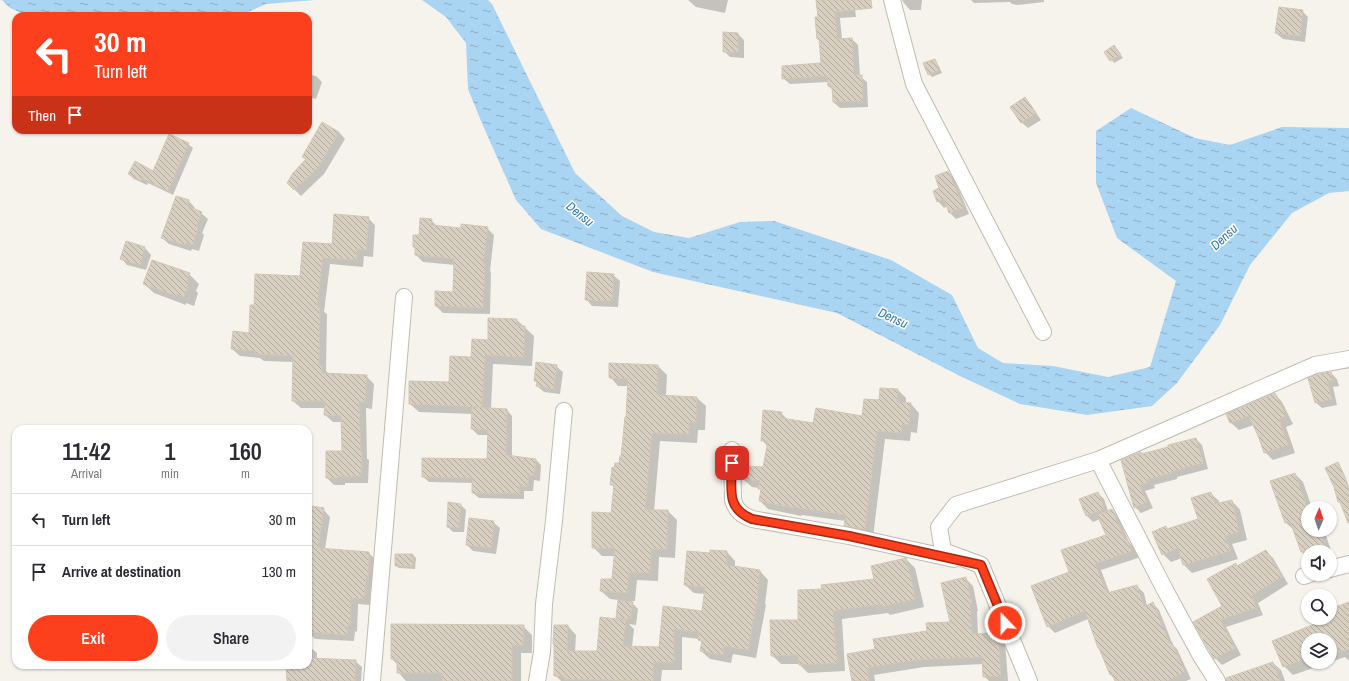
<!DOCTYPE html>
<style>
body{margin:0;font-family:"Archivo Narrow",sans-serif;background:#f2f2f3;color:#2b2b33;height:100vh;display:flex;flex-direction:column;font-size:15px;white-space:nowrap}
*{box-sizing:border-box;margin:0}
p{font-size:13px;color:#7c7c81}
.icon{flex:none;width:22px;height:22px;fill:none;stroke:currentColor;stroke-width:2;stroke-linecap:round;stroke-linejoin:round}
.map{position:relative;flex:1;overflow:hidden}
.drawer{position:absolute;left:12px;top:425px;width:300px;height:244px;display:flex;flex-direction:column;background:#fff;border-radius:12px;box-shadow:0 1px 3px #0004}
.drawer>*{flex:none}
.guide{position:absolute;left:12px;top:12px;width:300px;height:122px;border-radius:12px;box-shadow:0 1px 3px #0004;background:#fc3f1d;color:#fff;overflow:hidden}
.needle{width:26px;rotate:2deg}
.controls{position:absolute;left:1301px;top:501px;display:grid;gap:8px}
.controls a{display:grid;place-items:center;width:36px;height:36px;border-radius:50%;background:#fff;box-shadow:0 1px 3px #0004;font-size:20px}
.pin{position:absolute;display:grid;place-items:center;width:34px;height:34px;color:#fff;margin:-17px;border-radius:8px;box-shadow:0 2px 6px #0006}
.me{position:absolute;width:44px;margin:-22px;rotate:338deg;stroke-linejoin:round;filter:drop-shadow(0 0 3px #0008)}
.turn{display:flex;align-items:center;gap:14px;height:84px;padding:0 16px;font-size:18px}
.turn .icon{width:52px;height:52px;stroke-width:2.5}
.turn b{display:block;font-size:28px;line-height:34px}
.then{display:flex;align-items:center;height:38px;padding:0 16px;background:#0003;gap:8px;font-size:15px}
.eta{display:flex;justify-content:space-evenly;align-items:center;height:68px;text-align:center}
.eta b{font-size:24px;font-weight:600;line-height:28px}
.cta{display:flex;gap:8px;margin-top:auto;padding:8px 16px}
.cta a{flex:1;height:46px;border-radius:24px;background:#fc3f1d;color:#fff;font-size:16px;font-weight:600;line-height:46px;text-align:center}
.cta a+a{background:#f2f2f3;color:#2b2b33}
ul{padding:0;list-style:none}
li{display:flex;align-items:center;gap:12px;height:52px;padding:0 16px;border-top:1px solid #e1e1e2}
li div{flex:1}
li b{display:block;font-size:15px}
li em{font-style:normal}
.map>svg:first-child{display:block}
.water{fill:url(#water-ripples)}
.shadow{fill:#0003;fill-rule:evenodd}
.building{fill:url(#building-back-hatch);stroke:#d3c7b4}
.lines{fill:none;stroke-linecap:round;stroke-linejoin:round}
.minor-casing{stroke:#c2bbae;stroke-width:18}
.minor{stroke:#fff;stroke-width:16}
.route-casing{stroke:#a42913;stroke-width:10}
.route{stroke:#fc3f1d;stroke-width:7}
.labels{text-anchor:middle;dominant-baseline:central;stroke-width:3;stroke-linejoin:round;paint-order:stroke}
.water-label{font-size:13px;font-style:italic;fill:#2e7ab2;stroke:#fff}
</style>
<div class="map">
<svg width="1349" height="681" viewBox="0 0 1349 681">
<defs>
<pattern id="water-ripples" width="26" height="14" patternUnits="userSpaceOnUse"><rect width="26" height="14" fill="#a9d4f2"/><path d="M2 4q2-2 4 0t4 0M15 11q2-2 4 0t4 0" fill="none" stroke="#8caec5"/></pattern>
<pattern id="building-back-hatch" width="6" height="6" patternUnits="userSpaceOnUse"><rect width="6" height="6" fill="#d8cfc1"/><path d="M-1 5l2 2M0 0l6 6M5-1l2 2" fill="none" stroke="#b1aa9e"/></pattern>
</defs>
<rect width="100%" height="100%" fill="#f6f3ec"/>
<path class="water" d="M 2,0 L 315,0 L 266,4 L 239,16 L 29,16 L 10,8 Z
M 422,0 L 488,0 L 492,4 L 575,173 L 622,216 L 654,232 L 689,238 L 740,222 L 774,221 L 891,260 L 952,295 L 978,348 L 1003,363 L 1053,366 L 1108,377 L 1150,367 L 1176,281 L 1117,238 L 1096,183 L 1096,131 L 1131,108 L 1195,138 L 1230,145 L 1282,127 L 1349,128 L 1349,191 L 1329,193 L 1292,213 L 1250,265 L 1220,325 L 1177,383 L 1152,406 L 1087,415 L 1020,404 L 962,377 L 837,313 L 653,272 L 541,229 L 516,200 L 481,121 L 468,89 L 466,43 L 446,17 Z"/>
<path class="shadow" d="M 688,0 L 728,0 L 725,13 L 696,7 Z
M 817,0 L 854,0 L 856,17 L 840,18 L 842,39 L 852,39 L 858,45 L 860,76 L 867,82 L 868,107 L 840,108 L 833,102 L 833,90 L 828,86 L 828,82 L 790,84 L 783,78 L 822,64 L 820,41 L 818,39 L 819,18 Z
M 902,0 L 922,0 L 921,10 L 910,10 L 904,3 Z
M 971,0 L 1044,0 L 1044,2 L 1017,5 L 1012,4 L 1010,2 L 974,3 Z
M 1302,11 L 1308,17 L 1305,42 L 1283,39 L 1276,33 Z
M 738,34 L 744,40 L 744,58 L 730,57 L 724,51 Z
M 1114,46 L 1123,58 L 1114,63 L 1106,52 Z
M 935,60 L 937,63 L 942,73 L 932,77 L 929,74 Z
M 308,74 L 316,76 L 322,82 L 316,99 L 308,97 Z
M 1025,98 L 1031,105 L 1041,120 L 1028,128 L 1021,122 Z
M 339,132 L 345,139 L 324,174 L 301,196 L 288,183 L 307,160 L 303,157 Z
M 188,144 L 193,148 L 173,195 L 148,183 L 147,185 L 134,179 L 129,174 L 153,173 Z
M 948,172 L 954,178 L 969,214 L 956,219 L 950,213 L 947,206 L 944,208 L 938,201 L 941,189 Z
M 177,197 L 189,201 L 195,208 L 194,210 L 201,213 L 208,219 L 202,233 L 204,235 L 199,251 L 192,249 L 191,251 L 169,244 L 162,238 Z
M 368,218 L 375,225 L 373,257 L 364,256 L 363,267 L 330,264 L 324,312 L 327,314 L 326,371 L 330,374 L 366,376 L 374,384 L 372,409 L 366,408 L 367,459 L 369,460 L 368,483 L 345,483 L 345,485 L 334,485 L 327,478 L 343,452 L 342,422 L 333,422 L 325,415 L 326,408 L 301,408 L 293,401 L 294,362 L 264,361 L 260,358 L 240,356 L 232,349 L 250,334 L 254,306 L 300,277 L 333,245 Z
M 431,220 L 438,227 L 462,229 L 487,228 L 494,235 L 490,271 L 491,272 L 490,314 L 443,313 L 436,306 L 454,293 L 455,265 L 423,262 L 416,255 L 416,249 L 414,247 L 420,236 Z
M 126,242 L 145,248 L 151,255 L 146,270 L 127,265 L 121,258 Z
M 189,274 L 199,284 L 196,291 L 198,293 L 194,306 L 186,303 L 186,305 L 154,293 L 144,284 Z
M 613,275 L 620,281 L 618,307 L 592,306 L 586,299 Z
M 517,320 L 534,336 L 532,366 L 493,364 L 491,409 L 507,410 L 512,416 L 512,457 L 536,460 L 541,465 L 540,481 L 534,480 L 533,491 L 524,491 L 524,499 L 479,498 L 473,493 L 473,483 L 429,482 L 423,477 L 488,460 L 488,435 L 478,435 L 472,429 L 473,414 L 419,412 L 410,404 L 450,383 L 488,341 Z
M 610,364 L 658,366 L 667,375 L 666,396 L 697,398 L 706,406 L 705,430 L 698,430 L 697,443 L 660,441 L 654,511 L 668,511 L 677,520 L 675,558 L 659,557 L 658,581 L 637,580 L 635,601 L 630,601 L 638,609 L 636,625 L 629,624 L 634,629 L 632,647 L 660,648 L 664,607 L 702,612 L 705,594 L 694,593 L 685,585 L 711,555 L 727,552 L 735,561 L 735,567 L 760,571 L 768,580 L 765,604 L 766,605 L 756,658 L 733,654 L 731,663 L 710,659 L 701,651 L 703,644 L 699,639 L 682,637 L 682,670 L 662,670 L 661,681 L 561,681 L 555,675 L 568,626 L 576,635 L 575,652 L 598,652 L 620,620 L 617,617 L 619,600 L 610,599 L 601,591 L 613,580 L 615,556 L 602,556 L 593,547 L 612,514 L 614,487 L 611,484 L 615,469 L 620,464 L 622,457 L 627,418 L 628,386 L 618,386 L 610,377 Z
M 556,366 L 563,372 L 560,394 L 544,392 L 537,386 L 538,383 L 535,381 Z
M 1331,373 L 1337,379 L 1339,386 L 1333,387 L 1337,405 L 1322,408 L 1315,402 Z
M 898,390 L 906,398 L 906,404 L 911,404 L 919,413 L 917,433 L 911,432 L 910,441 L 885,439 L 873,537 L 854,534 L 845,525 L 846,521 L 802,515 L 801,516 L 768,509 L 760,501 L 762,491 L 759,488 L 752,487 L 743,479 L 763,469 L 768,447 L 762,440 L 781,413 L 789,421 L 814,424 L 863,417 L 880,401 Z
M 1275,394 L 1282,402 L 1293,424 L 1286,427 L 1295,453 L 1273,460 L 1265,452 L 1254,425 L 1239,430 L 1231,423 L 1228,415 Z
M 1196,439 L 1202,445 L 1208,469 L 1177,477 L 1177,479 L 1154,485 L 1155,488 L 1145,491 L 1153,508 L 1141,513 L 1135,507 L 1140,453 L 1142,455 Z
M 1337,463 L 1340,466 L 1347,481 L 1349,488 L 1349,523 L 1342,504 L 1339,501 Z
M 1295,474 L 1303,482 L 1312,508 L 1308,508 L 1308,530 L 1324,530 L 1337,567 L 1330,569 L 1330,552 L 1308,552 L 1308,566 L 1294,530 L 1285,522 Z
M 1098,493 L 1104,499 L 1108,511 L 1112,510 L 1118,516 L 1129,542 L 1134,547 L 1138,558 L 1101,570 L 1110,594 L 1137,586 L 1144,593 L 1147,606 L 1153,603 L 1159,610 L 1173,645 L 1177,649 L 1191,679 L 1186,681 L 1116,681 L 1110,674 L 1088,619 L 1055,633 L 1048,626 L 1070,573 L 1107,536 L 1100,519 L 1093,522 L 1087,516 Z
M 1210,493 L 1219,501 L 1219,504 L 1232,501 L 1240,510 L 1247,540 L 1232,544 L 1238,559 L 1192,573 L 1184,565 L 1182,558 L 1171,562 L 1163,554 L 1165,527 L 1168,530 L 1199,520 Z
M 449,504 L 461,505 L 466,510 L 464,532 L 453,532 L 448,527 Z
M 323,509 L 330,517 L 325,549 L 369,553 L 376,560 L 371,605 L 358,604 L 357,632 L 355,631 L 354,641 L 315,639 L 308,632 L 310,594 L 308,592 L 308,539 Z
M 493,522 L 500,528 L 496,554 L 473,551 L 467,545 Z
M 1266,551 L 1273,558 L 1288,584 L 1258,603 L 1263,615 L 1226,627 L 1241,655 L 1222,665 L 1215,658 L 1195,622 L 1224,607 L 1235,564 L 1238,567 Z
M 413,555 L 416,558 L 415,569 L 399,568 L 396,566 Z
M 906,559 L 915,568 L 924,607 L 890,615 L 888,613 L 842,619 L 845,671 L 808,673 L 799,664 L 781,664 L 772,655 L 823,590 L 875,579 Z
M 965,578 L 973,586 L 978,611 L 977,611 L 978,635 L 998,634 L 1005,641 L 1008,681 L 989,681 L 984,676 L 983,664 L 924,667 L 874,675 L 875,681 L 853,681 L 876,650 L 951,623 Z
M 1349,603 L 1349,661 L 1345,657 L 1293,675 L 1284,666 L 1273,641 L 1328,619 L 1327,618 L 1330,618 L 1330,610 ZM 1308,640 L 1330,640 L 1330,662 L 1308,662 Z
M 523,626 L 532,635 L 532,653 L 521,653 L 521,681 L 406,681 L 398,672 L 398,665 L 392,659 Z
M 308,647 L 310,647 L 317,653 L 317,659 L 355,661 L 362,667 L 361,681 L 288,681 L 287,665 L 308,665 Z
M 1273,663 L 1281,670 L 1285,681 L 1245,681 Z"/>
<path class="building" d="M 816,0 L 871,0 L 872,8 L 835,12 L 837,39 L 852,38 L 854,75 L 862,75 L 863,101 L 833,102 L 832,86 L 828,86 L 827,76 L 782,79 L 782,66 L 821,63 L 819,39 L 817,39 L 815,17 L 818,17 Z
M 1279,7 L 1303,10 L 1300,36 L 1275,33 Z
M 723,32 L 738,33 L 738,52 L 723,52 Z
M 1114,45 L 1121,55 L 1110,61 L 1104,52 Z
M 935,59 L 940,70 L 928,75 L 923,63 Z
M 1025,97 L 1036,113 L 1021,123 L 1010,107 Z
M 322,122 L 339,132 L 318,168 L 294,190 L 287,183 L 293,173 L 306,159 L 302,157 Z
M 169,134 L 189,143 L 168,191 L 143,179 L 141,181 L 128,174 L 135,161 L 153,171 Z
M 948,171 L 964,208 L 949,213 L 944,199 L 937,202 L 933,191 L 939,188 L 935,176 Z
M 176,196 L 189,200 L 187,206 L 202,212 L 196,227 L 198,228 L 193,245 L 186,243 L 185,245 L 161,238 Z
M 334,214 L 369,217 L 366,250 L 357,249 L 356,260 L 323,258 L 317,306 L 320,306 L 319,366 L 322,366 L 322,373 L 367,375 L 365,402 L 359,402 L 361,452 L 362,452 L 361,476 L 338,476 L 338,478 L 326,478 L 326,451 L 342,451 L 341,416 L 324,415 L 325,401 L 292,401 L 293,356 L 255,354 L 256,351 L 231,349 L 233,331 L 249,333 L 250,305 L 254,305 L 255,274 L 300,276 L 303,242 L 332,244 Z
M 420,218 L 432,219 L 431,225 L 461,228 L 461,224 L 488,227 L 483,264 L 485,264 L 483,308 L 435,306 L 435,291 L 453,292 L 454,259 L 415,255 L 415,247 L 413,247 L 413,235 L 419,235 Z
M 126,241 L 145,247 L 140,265 L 120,259 Z
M 152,260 L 190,273 L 187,281 L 189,282 L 184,297 L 177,294 L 176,296 L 143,284 Z
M 587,272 L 614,274 L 612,301 L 585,300 Z
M 488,318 L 517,319 L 517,326 L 525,326 L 524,357 L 485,355 L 482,407 L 409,404 L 409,381 L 449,382 L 450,356 L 471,357 L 472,339 L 488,340 Z
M 536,362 L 557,365 L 554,389 L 536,386 L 537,381 L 534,381 Z
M 609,363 L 658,365 L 657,395 L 697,397 L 696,422 L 689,422 L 689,434 L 652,433 L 645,510 L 668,510 L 667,549 L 651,549 L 650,573 L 629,572 L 627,593 L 600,591 L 601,579 L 612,579 L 615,548 L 592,548 L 592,512 L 611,513 L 614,485 L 610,485 L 612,467 L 614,468 L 615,463 L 619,463 L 620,456 L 621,456 L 625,417 L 626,417 L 628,379 L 609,378 Z
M 1331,372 L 1333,380 L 1327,381 L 1332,399 L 1315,403 L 1308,378 L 1318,374 Z
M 880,388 L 898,389 L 897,402 L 911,403 L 909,425 L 902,424 L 901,433 L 877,431 L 865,529 L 844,526 L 846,515 L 793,507 L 793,508 L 759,501 L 761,489 L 758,489 L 760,481 L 742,479 L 744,466 L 763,467 L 768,441 L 761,441 L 763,410 L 782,412 L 781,418 L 813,423 L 816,408 L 862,416 L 864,399 L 879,400 Z
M 1275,393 L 1286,416 L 1279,419 L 1288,445 L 1264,453 L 1259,438 L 1249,416 L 1230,423 L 1226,414 Z
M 472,407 L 507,409 L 506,455 L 536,459 L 534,476 L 528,475 L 528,486 L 519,486 L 519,493 L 472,493 L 472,478 L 422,477 L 422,458 L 487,459 L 488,430 L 471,429 Z
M 1196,438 L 1203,463 L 1171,472 L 1172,473 L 1148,479 L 1149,482 L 1139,485 L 1147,502 L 1134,508 L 1121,460 L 1141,452 L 1141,454 L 1168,447 L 1168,445 Z
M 1338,462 L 1345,477 L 1349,494 L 1349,523 L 1348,523 L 1340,502 L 1338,502 L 1334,487 L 1325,468 Z
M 1295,473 L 1308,510 L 1308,530 L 1319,530 L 1327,552 L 1301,552 L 1290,521 L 1285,523 L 1270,481 Z
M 1098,492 L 1104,509 L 1086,516 L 1079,499 Z
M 1211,492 L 1215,504 L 1232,500 L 1239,532 L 1225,536 L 1231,551 L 1183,565 L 1178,548 L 1162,555 L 1152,532 L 1166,526 L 1167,529 L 1198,519 L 1191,498 Z
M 448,502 L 461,504 L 459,528 L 447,527 Z
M 312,506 L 324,508 L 318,548 L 369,552 L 368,578 L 366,578 L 364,599 L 351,598 L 350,625 L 348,625 L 347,635 L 308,632 L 310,587 L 308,587 L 308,532 Z
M 1112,509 L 1125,540 L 1127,539 L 1132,551 L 1095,564 L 1107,593 L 1137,585 L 1144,607 L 1153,602 L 1169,642 L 1171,641 L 1185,672 L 1167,681 L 1115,681 L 1112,674 L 1110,675 L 1099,648 L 1098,648 L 1085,611 L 1047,627 L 1031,586 L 1069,572 L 1061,550 L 1106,535 L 1097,515 Z
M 469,518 L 494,521 L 491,548 L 466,545 Z
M 710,550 L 727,551 L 726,565 L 760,570 L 757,596 L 758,596 L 748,650 L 724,646 L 723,655 L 700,651 L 702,641 L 698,640 L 699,632 L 674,629 L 674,662 L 653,662 L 653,681 L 564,679 L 564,676 L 554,676 L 554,644 L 553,644 L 554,625 L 568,625 L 567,651 L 597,651 L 600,617 L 626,620 L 623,646 L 659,647 L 663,606 L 702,611 L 705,587 L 684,585 L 687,551 L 710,553 Z
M 1266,550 L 1282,577 L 1252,595 L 1256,608 L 1220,620 L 1235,648 L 1214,659 L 1193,622 L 1222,606 L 1207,579 L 1236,563 L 1237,566 Z
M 395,554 L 413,554 L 413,566 L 395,566 Z
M 906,558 L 916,599 L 881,607 L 880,604 L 833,611 L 837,663 L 799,665 L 798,655 L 771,656 L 770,620 L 798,620 L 798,590 L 822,589 L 821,585 L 874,579 L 871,566 Z
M 966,577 L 972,603 L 970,604 L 972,634 L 998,633 L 1001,676 L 983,677 L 982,657 L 916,660 L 867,668 L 869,681 L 852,681 L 847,654 L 875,649 L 873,639 L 927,631 L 926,623 L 950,622 L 941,583 Z
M 618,600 L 633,602 L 630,619 L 616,618 Z
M 1349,602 L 1349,649 L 1339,652 L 1334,640 L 1308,640 L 1308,658 L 1283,667 L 1272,641 L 1330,618 L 1330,609 Z
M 391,624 L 524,625 L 523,645 L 512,645 L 512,681 L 442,681 L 442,673 L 397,673 L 397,659 L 391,659 Z
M 308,658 L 356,660 L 355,681 L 287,681 L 286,665 L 308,665 Z
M 1273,662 L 1280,681 L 1226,681 L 1226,678 Z"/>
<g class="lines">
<defs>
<path id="minor" d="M 892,0 L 914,84 L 1043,332
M 732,450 L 733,500 C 736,511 742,515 752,519 L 849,536 L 954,559
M 1098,460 L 1165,590 L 1201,656 L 1217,681
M 1330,569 L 1349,564
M 1304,576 L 1310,574
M 372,681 L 404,297
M 537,681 L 542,652 L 544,604 L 554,521 L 564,411
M 1029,681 L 981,565 L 943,551 L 939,527 L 956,505 L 1098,460 L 1315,365 L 1349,359"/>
</defs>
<use href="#minor" class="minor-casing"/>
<use href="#minor" class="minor"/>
</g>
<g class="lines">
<defs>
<path id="route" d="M 732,463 C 732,488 725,508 752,519 L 849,536 L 981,565 L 1005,623"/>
</defs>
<use href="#route" class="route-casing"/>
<use href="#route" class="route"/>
</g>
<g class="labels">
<g class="water-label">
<text transform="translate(580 214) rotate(39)">Densu</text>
<text transform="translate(1224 237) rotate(-43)">Densu</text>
<text transform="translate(893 318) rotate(25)">Densu</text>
</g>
</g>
</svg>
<div class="controls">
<a><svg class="needle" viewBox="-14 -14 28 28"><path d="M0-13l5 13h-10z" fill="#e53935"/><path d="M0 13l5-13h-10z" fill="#7c7c81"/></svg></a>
<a><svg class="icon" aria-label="sound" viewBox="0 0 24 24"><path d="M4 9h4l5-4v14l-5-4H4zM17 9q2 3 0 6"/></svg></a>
<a><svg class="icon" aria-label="search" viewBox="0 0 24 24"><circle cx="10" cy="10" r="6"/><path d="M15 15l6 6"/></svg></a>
<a><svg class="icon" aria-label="layers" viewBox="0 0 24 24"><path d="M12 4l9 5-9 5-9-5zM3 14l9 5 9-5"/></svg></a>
</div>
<div class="pin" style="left:732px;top:463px;background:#d93025"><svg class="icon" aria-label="arrive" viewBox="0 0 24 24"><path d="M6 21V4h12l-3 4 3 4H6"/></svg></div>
<svg class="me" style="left:1005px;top:623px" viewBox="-20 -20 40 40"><circle r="17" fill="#fc3f1d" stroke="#fff" stroke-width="3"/><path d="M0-11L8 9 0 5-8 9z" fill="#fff"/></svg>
<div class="guide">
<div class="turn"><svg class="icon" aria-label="left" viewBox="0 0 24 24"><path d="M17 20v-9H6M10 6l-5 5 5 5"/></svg><div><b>30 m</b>Turn left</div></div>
<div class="then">Then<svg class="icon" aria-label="arrive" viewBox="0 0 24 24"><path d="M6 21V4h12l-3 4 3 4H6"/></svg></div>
</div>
<section class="drawer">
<div class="eta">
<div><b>11:42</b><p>Arrival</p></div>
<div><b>1</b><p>min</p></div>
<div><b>160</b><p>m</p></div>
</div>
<ul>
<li><svg class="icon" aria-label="left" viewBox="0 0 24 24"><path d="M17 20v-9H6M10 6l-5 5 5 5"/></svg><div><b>Turn left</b></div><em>30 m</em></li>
<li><svg class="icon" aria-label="arrive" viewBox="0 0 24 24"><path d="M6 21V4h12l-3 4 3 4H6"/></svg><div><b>Arrive at destination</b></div><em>130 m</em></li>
</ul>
<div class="cta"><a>Exit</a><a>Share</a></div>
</section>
</div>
